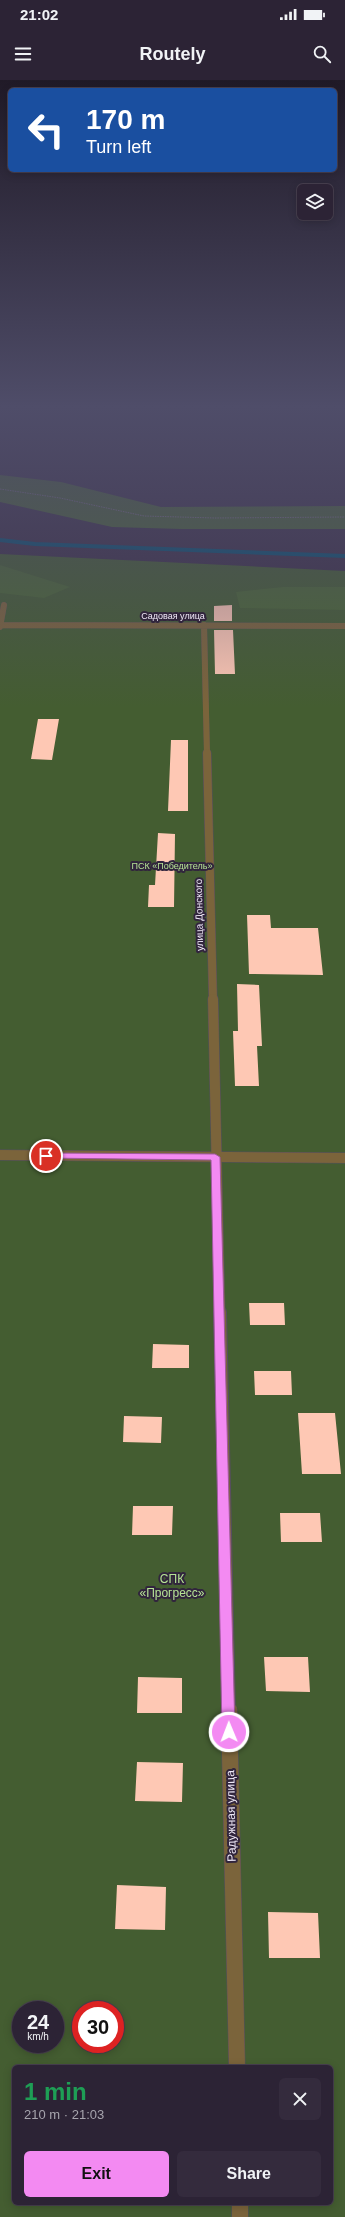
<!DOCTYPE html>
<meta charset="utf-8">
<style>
body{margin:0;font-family:Arial,sans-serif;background:#342b3d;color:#f1f3f6;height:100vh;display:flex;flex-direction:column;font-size:15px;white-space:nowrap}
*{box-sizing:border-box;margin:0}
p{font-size:13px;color:#a6a4ad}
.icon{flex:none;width:22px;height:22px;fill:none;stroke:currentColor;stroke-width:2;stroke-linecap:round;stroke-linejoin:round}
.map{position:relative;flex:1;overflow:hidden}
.side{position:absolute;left:12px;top:1985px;width:321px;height:140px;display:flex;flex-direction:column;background:#2c2335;border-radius:6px;box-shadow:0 2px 10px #0003,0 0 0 1px #484050}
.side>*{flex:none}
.guide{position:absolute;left:8px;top:8px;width:329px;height:84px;border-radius:6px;box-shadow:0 2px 10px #0003,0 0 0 1px #484050;background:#1a4fa0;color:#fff;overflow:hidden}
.controls{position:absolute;left:297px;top:104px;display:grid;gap:8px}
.controls a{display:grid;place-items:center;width:36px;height:36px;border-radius:6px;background:#2c2335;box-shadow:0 2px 10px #0003,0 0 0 1px #484050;font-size:20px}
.speed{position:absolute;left:12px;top:1921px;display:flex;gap:8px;font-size:20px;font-weight:700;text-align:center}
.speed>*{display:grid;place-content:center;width:52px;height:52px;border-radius:50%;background:#2c2335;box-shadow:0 2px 10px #0003,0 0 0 1px #484050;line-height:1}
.speed small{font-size:10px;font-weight:400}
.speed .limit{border:6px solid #d22;background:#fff;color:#111}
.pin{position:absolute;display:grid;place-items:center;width:34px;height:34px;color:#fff;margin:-17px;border:2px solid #fff;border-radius:50%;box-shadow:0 1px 4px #0007}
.me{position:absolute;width:44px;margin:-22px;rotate:359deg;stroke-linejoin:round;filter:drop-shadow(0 0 3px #0008)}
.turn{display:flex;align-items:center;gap:14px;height:84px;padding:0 12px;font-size:18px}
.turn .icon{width:52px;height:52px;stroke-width:2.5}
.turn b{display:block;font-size:28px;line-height:34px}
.round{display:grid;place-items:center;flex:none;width:42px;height:42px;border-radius:6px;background:#342b3d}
.head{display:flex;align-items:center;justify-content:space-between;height:68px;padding:0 12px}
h1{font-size:24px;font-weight:700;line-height:30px;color:#1e9e55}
.cta{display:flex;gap:8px;margin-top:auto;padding:8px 12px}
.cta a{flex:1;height:46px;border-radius:6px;background:#f38af2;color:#111;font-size:16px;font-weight:700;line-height:46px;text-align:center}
.cta a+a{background:#342b3d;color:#f1f3f6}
.status{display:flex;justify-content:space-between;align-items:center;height:28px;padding:0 20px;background:#2c2335;direction:ltr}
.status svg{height:11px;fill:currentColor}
header{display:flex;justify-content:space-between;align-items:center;height:52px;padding:0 12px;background:#2c2335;font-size:18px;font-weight:700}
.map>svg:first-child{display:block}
.green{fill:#445d31;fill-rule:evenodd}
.forest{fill:#4a6733}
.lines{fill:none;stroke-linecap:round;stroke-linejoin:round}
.stream{stroke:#064f70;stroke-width:4}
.building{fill:#fec8b4}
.minor-far4-casing{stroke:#584d63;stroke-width:6}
.minor-far3-casing{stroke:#584d63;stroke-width:9}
.minor-far2-casing{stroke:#584d63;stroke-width:11}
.minor-far1-casing{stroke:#584d63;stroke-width:14}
.minor-casing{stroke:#584d63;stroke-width:17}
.path{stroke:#7d7388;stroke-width:1;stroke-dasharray:1.5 1;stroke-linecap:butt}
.minor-far4{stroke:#7b643b;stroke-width:6}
.minor-far3{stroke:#7b643b;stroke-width:8}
.minor-far2{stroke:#7b643b;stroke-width:10}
.minor-far1{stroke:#7b643b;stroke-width:12}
.minor{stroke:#7b643b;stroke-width:16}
.route{fill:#f38af2;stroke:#9e5a9d}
.labels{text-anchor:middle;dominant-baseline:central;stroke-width:4;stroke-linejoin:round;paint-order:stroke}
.far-street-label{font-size:9px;fill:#efe8f7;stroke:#31253d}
.far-park-label{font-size:9px;fill:#b5e394;stroke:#31253d}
.street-label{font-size:10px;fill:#efe8f7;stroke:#31253d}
.near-park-label{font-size:12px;fill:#b5e394;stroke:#31253d}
.near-street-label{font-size:12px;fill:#efe8f7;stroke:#31253d}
</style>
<div class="status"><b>21:02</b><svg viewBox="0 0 49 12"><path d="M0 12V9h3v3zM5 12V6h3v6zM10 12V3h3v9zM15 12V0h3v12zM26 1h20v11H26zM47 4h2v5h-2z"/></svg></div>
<header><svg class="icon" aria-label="menu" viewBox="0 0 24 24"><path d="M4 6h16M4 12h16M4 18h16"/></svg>Routely<svg class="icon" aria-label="search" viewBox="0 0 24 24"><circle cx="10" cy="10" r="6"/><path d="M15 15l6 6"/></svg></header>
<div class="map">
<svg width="345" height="2137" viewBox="0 0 345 2137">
<rect width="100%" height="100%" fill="#3b2f47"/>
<path class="green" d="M 0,474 L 345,491 L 345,2137 L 0,2137 ZM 21,1930 L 55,1930 L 55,1964 L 21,1964 ZM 81,1930 L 115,1930 L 115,1964 L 81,1964 ZM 14,1987 L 331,1987 L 331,2123 L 14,2123 Z"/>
<path class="forest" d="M 0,395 L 61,402 L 161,427 L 345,426 L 345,449 L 181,449 L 112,447 L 0,422 Z
M 0,485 L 70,507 L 44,518 L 0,513 Z
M 283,507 L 345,507 L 345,530 L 240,528 L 236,512 Z"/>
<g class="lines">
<path class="stream" d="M 0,460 L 35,464 L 345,476"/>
</g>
<path class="building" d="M 232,525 L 232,541 L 214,541 L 214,526 Z
M 214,550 L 233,550 L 235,594 L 215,594 Z
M 38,639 L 59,639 L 52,680 L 31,679 Z
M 171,660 L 188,660 L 188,731 L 168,731 Z
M 158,753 L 175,754 L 174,827 L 148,827 L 149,805 L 155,805 Z
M 247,835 L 270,835 L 271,848 L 318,848 L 323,895 L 249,894 Z
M 237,904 L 259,905 L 262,966 L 257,966 L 259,1006 L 235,1006 L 233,951 L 238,951 Z
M 249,1223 L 284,1223 L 285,1245 L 250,1245 Z
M 153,1264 L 189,1265 L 189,1288 L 152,1288 Z
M 254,1291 L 291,1291 L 292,1315 L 255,1315 Z
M 298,1333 L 335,1333 L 341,1394 L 302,1394 Z
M 124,1336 L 162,1337 L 161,1363 L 123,1362 Z
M 133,1426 L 173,1426 L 172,1455 L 132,1455 Z
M 280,1433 L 320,1433 L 322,1462 L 281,1462 Z
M 264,1577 L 308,1577 L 310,1612 L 266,1611 Z
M 138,1597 L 182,1598 L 182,1633 L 137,1633 Z
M 137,1682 L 183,1683 L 182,1722 L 135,1721 Z
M 117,1805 L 166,1807 L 165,1850 L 115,1849 Z
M 268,1832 L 318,1833 L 320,1878 L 269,1878 Z"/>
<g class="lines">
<defs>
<path id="minor-far4" d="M 0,545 L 345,546
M 204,545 L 207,674
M 0,547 L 4,525"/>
<path id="minor-far3" d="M 207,673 L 213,920"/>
<path id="minor-far2" d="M 213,919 L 220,1233
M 0,1075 L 345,1078"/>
<path id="minor-far1" d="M 220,1232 L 229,1631"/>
<path id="minor" d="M 229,1630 L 237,1987
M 240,2123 L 240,2137"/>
</defs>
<use href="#minor-far4" class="minor-far4-casing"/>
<use href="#minor-far3" class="minor-far3-casing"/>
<use href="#minor-far2" class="minor-far2-casing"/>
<use href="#minor-far1" class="minor-far1-casing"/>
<use href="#minor" class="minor-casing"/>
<path class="path" d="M 0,409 L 60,418 L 144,436 L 215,438 L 345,437"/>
<use href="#minor-far4" class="minor-far4"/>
<use href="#minor-far3" class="minor-far3"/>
<use href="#minor-far2" class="minor-far2"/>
<use href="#minor-far1" class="minor-far1"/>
<use href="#minor" class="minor"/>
</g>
<linearGradient id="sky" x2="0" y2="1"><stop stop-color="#201a27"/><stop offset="0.52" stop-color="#4f4d69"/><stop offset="1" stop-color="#4f4d69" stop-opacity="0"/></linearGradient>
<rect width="345" height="628" fill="url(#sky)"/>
<path class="route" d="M 46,1073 L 215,1074 L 220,1077 L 235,1652 L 233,1656 L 229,1658 L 224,1656 L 222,1652 L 211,1080 L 43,1078 L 42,1076 Z"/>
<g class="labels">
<g class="far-street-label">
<text x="173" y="536">Садовая улица</text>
</g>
<g class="far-park-label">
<text x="172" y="786">ПСК «Победитель»</text>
</g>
<g class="street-label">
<text transform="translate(199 835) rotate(-91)">улица Донского</text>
</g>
<g class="near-park-label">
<text x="172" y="1499">СПК<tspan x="172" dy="14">«Прогресс»</tspan></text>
</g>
<g class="near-street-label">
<text transform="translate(231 1736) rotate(-91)">Радужная улица</text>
</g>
</g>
</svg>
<div class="controls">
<a><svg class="icon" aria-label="layers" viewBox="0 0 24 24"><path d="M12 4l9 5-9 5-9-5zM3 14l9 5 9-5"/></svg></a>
</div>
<div class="speed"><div>24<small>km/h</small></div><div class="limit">30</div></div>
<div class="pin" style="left:46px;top:1076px;background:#d93025"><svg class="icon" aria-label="arrive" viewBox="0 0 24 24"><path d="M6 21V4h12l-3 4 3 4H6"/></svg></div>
<svg class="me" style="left:229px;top:1652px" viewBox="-20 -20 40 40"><circle r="17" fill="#f38af2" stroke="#fff" stroke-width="3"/><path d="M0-11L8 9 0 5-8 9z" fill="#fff"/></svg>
<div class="guide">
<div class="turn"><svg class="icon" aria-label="left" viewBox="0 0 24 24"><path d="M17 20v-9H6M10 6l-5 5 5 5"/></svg><div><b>170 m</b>Turn left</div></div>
</div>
<section class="side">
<div class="head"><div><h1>1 min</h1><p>210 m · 21:03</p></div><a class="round"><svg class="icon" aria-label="close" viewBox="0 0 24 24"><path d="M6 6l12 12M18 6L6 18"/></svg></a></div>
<div class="cta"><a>Exit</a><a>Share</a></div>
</section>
</div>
